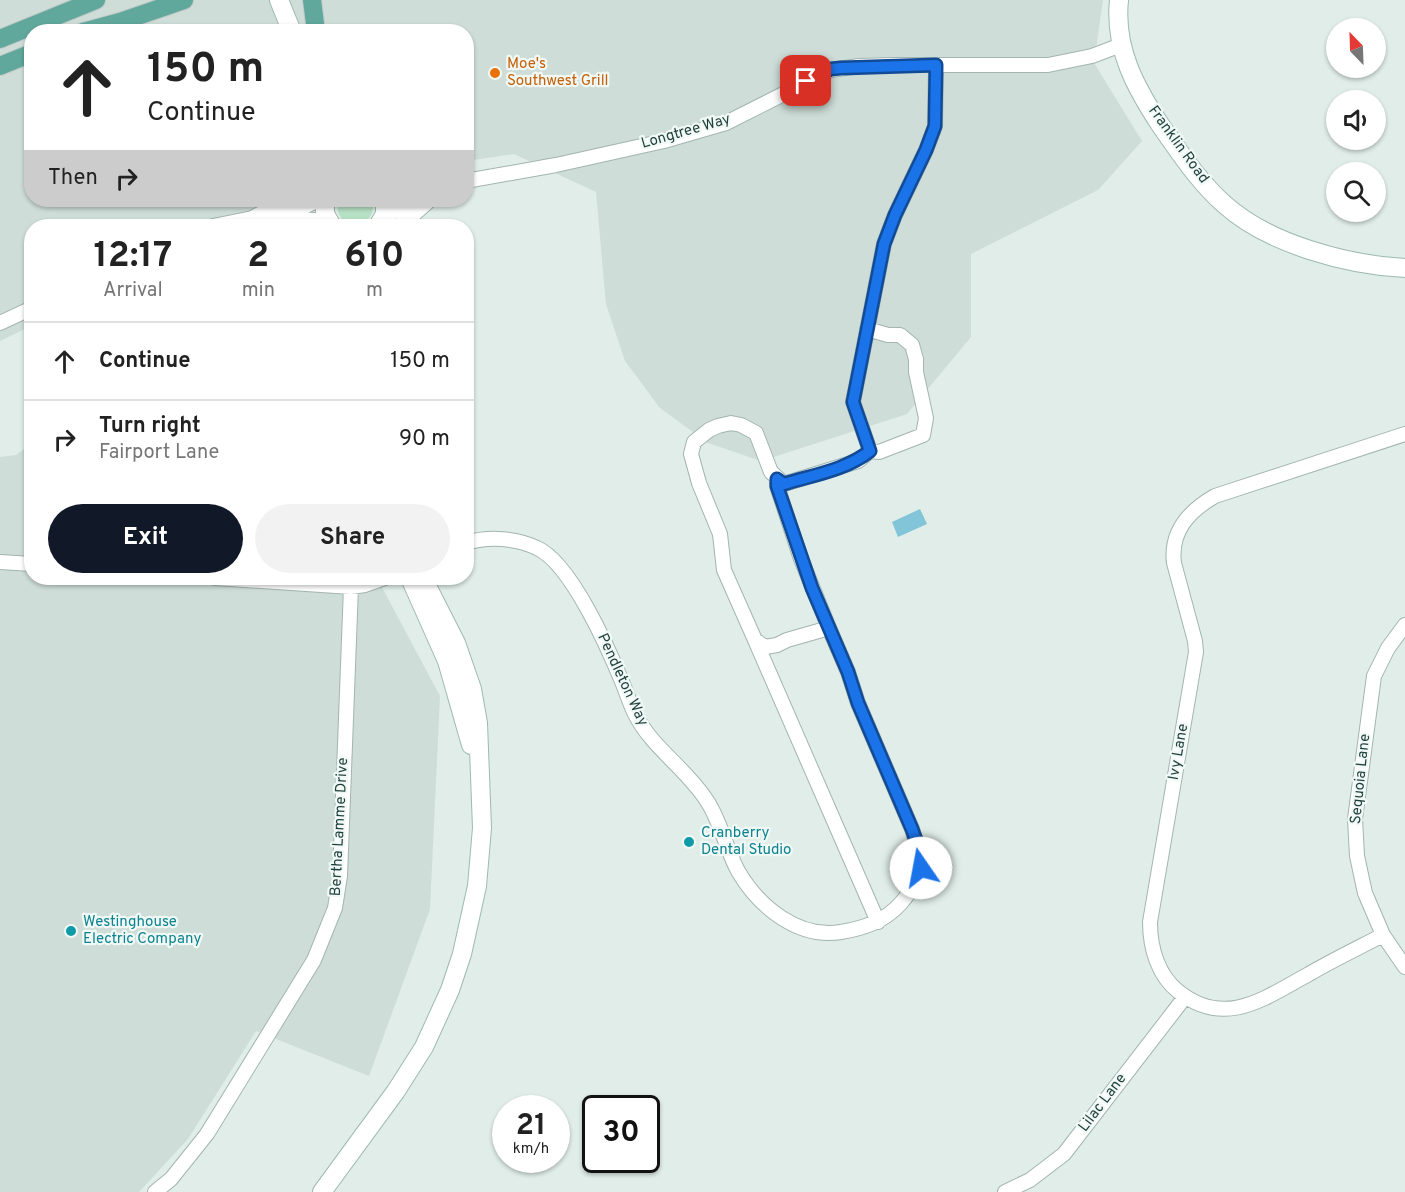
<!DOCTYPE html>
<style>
body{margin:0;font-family:Overpass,sans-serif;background:#f2f2f2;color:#222;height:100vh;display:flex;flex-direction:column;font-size:22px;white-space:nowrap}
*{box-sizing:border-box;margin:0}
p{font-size:20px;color:#767676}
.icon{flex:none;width:33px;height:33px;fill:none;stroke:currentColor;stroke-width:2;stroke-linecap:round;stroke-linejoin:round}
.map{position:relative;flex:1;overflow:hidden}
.panel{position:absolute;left:24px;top:219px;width:450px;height:366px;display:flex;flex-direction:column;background:#fff;border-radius:24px;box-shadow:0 2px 4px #0004}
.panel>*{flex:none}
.banner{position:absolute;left:24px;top:24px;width:450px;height:183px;border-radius:24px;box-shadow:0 2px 4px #0004;background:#fff;color:#222;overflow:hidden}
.needle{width:39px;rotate:337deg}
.controls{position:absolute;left:1326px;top:18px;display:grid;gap:12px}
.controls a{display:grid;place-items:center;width:60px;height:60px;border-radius:50%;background:#fff;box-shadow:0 2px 4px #0004;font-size:30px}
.speed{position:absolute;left:492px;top:1095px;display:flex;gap:12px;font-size:30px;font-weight:700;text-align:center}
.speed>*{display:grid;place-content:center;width:78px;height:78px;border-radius:50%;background:#fff;box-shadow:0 2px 4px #0004;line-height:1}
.speed small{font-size:15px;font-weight:400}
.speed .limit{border:3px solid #111;border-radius:9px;background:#fff;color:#111}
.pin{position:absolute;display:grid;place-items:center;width:51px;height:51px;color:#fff;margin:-26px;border-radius:12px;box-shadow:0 3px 9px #0006}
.me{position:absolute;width:66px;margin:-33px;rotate:348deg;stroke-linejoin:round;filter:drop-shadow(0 0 4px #0008)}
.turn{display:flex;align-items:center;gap:21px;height:126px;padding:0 24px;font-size:27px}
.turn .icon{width:78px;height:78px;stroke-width:2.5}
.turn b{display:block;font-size:42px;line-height:51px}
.then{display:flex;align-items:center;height:57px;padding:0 24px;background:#0003;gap:12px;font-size:22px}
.eta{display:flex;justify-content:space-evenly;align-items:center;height:102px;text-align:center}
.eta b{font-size:36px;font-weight:700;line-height:42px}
.action{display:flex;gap:12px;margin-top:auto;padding:12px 24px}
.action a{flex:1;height:69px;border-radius:36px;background:#111827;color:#fff;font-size:24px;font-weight:700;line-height:69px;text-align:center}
.action a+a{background:#f2f2f2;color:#222}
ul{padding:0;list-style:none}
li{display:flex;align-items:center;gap:18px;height:78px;padding:0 24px;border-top:2px solid #e0e0e0}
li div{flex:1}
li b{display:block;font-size:22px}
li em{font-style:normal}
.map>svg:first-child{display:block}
.built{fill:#ceddd7}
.green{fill:#b7e1c5}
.water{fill:#82c4d8}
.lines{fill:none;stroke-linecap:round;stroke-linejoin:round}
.street-casing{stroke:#a2b5b0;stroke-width:16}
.secondary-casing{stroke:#9dbab2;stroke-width:20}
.primary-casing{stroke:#c0c9c8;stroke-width:20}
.street{stroke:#fff;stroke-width:14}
.secondary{stroke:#fff;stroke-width:18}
.primary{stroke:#60a89b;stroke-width:18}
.route-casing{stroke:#114b97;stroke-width:15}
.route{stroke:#1a73e8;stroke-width:10}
.food-dot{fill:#e8710a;stroke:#f1f9f6;stroke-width:2}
.culture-dot{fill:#0f9aa8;stroke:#f1f9f6;stroke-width:2}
.labels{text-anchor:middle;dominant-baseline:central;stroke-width:4.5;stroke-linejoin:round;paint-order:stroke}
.food-label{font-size:15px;fill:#c56008;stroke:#f1f9f6;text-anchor:start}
.street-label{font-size:15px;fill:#1f3f39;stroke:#f1f9f6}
.culture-label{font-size:15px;fill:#0d838f;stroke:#f1f9f6;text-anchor:start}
</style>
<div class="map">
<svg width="1405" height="1192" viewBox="0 0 1405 1192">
<rect width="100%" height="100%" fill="#e0ede8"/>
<path class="built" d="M 0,0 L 1103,0 L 1094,63 L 1142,141 L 1098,190 L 971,254 L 971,337 L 907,414 L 761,461 L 708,443 L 660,408 L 625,361 L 606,304 L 596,192 L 514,154 L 467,161 L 466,32 L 32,32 L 32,200 L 271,200 L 225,226 L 32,226 L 31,326 L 0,341 Z
M 31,444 L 32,578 L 377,578 L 440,696 L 430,909 L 369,1076 L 256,1031 L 188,1139 L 139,1192 L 0,1192 L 0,457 L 16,455 Z"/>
<path class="green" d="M 339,200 L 372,200 C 380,233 329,231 339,200 Z"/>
<path class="water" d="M 920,509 L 927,524 L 898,537 L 892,522 Z"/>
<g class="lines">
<defs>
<path id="street" d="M 466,181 L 556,165 L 664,141 L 726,123 L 831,70 L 859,66 L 894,65 L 1048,65 L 1092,56 L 1121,45
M 282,211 L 306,206 L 319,200
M 273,218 L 315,220 L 330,226
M 382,221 L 396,209 L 416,200
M 213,226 L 263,216
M 0,323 L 32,308
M 867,329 L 888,335 L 900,335 L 912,345 L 916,359 L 916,372 L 926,418 L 923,435 L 879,452 L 870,451
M 777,479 L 777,486 L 801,559 L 829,628
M 466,543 C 489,536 516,538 537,548 C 571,563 609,650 623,684 C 627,694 630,704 635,714 C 652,748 687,769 707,801 C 721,822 726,849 738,871 C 759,907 798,939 841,932 C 865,928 885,921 901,903 C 926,873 924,865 912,829 L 858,703 L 848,672 L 829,628 L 787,640 L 777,645 L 765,647 L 755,640 L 724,570 L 720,534 L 699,483 L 691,454 L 694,442 L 709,430 L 718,426 L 731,423 L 741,425 L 756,433 L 771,472 L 784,484 L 858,461 L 870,451 L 853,402 L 884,244 L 895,215 L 926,150 L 935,126 L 936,65
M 0,562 L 32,564
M 215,578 L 351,587 L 365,585 L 385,578
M 1405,625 L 1388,648 L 1374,676 L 1355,819 L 1357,856 L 1365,893 L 1383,935 L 1405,967
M 755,640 L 878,922
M 1383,935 C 1358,948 1333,960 1309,974 C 1266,997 1226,1029 1179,992 C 1158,976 1150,948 1150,922 L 1196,652 L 1195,641 L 1174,563 C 1170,531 1189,511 1215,496 L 1405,434
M 155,1192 L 171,1179 L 207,1134 L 314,960 L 335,908 L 340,876 L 351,587
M 1005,1192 L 1030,1180 L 1064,1154 L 1185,997"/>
<path id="secondary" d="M 279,0 L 292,32
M 1119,0 C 1114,48 1135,87 1161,126 C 1180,153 1199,182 1224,204 C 1268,244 1347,265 1405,268
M 325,200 L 325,214 L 332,226
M 256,218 L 293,200
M 378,226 L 385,214 L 385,200
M 401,226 L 409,216 L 427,200
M 410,578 L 447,661 L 471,745
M 322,1192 L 396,1091 L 424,1047 L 450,990 L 462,954 L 477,886 L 482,828 L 478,723 L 472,689 L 456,643 L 423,578"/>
<path id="primary" d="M 312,0 L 315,24
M 83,32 L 120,22 L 184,0
M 0,39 L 96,0
M 0,66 L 32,53"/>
</defs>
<use href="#street" class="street-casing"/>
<use href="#secondary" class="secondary-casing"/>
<use href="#primary" class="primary-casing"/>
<use href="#street" class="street"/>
<use href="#secondary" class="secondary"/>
<use href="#primary" class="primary"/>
</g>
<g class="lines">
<defs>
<path id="route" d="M 806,81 L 831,69 L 841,68 L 936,65 L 935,126 L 926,150 L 895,215 L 884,244 L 853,402 L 870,451 C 846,470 813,475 784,484 L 777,479 L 777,486 L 812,588 L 848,672 L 858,703 L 912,829 L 919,849 L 921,868"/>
</defs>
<use href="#route" class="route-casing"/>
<use href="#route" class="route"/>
</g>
<circle class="food-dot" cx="495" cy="73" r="6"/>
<g class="culture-dot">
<circle cx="689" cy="842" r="6"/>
<circle cx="71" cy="931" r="6"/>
</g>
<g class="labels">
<g class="food-label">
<text x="507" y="64">Moe's<tspan x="507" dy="17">Southwest Grill</tspan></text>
</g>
<g class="street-label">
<text transform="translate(686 132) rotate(-16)">Longtree Way</text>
<text transform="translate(1178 145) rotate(54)">Franklin Road</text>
<text transform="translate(622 680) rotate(65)">Pendleton Way</text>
<text transform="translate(1179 752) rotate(-80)">Ivy Lane</text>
<text transform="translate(1361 779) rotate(-84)">Sequoia Lane</text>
<text transform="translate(340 827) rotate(-87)">Bertha Lamme Drive</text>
<text transform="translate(1103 1103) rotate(-53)">Lilac Lane</text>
</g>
<g class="culture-label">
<text x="701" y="833">Cranberry<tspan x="701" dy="17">Dental Studio</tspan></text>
<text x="83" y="922">Westinghouse<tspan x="83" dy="17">Electric Company</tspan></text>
</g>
</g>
</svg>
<div class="controls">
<a><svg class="needle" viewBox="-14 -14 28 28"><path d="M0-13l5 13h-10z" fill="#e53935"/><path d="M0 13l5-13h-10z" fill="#767676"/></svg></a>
<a><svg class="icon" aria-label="sound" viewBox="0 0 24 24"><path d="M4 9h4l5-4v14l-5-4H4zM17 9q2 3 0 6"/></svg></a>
<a><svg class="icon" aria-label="search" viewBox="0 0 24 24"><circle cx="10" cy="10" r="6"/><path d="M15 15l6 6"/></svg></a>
</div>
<div class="speed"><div>21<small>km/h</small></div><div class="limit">30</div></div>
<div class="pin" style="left:806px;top:81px;background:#d93025"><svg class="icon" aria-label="arrive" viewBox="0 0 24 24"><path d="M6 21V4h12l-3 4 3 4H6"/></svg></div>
<svg class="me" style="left:921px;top:868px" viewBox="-20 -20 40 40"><circle r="19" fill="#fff"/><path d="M0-13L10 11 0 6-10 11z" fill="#1a73e8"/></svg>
<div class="banner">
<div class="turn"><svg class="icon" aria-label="ahead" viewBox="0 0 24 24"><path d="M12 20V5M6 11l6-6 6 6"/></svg><div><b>150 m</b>Continue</div></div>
<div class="then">Then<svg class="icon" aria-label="right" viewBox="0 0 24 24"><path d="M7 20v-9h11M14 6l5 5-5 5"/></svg></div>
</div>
<section class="panel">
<div class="eta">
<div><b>12:17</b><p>Arrival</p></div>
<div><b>2</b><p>min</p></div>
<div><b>610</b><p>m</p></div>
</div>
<ul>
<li><svg class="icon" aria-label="ahead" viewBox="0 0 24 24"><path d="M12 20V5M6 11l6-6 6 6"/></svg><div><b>Continue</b></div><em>150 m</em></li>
<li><svg class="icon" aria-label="right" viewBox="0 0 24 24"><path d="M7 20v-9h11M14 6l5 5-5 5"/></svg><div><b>Turn right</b><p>Fairport Lane</p></div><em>90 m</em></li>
</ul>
<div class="action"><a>Exit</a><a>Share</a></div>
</section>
</div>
